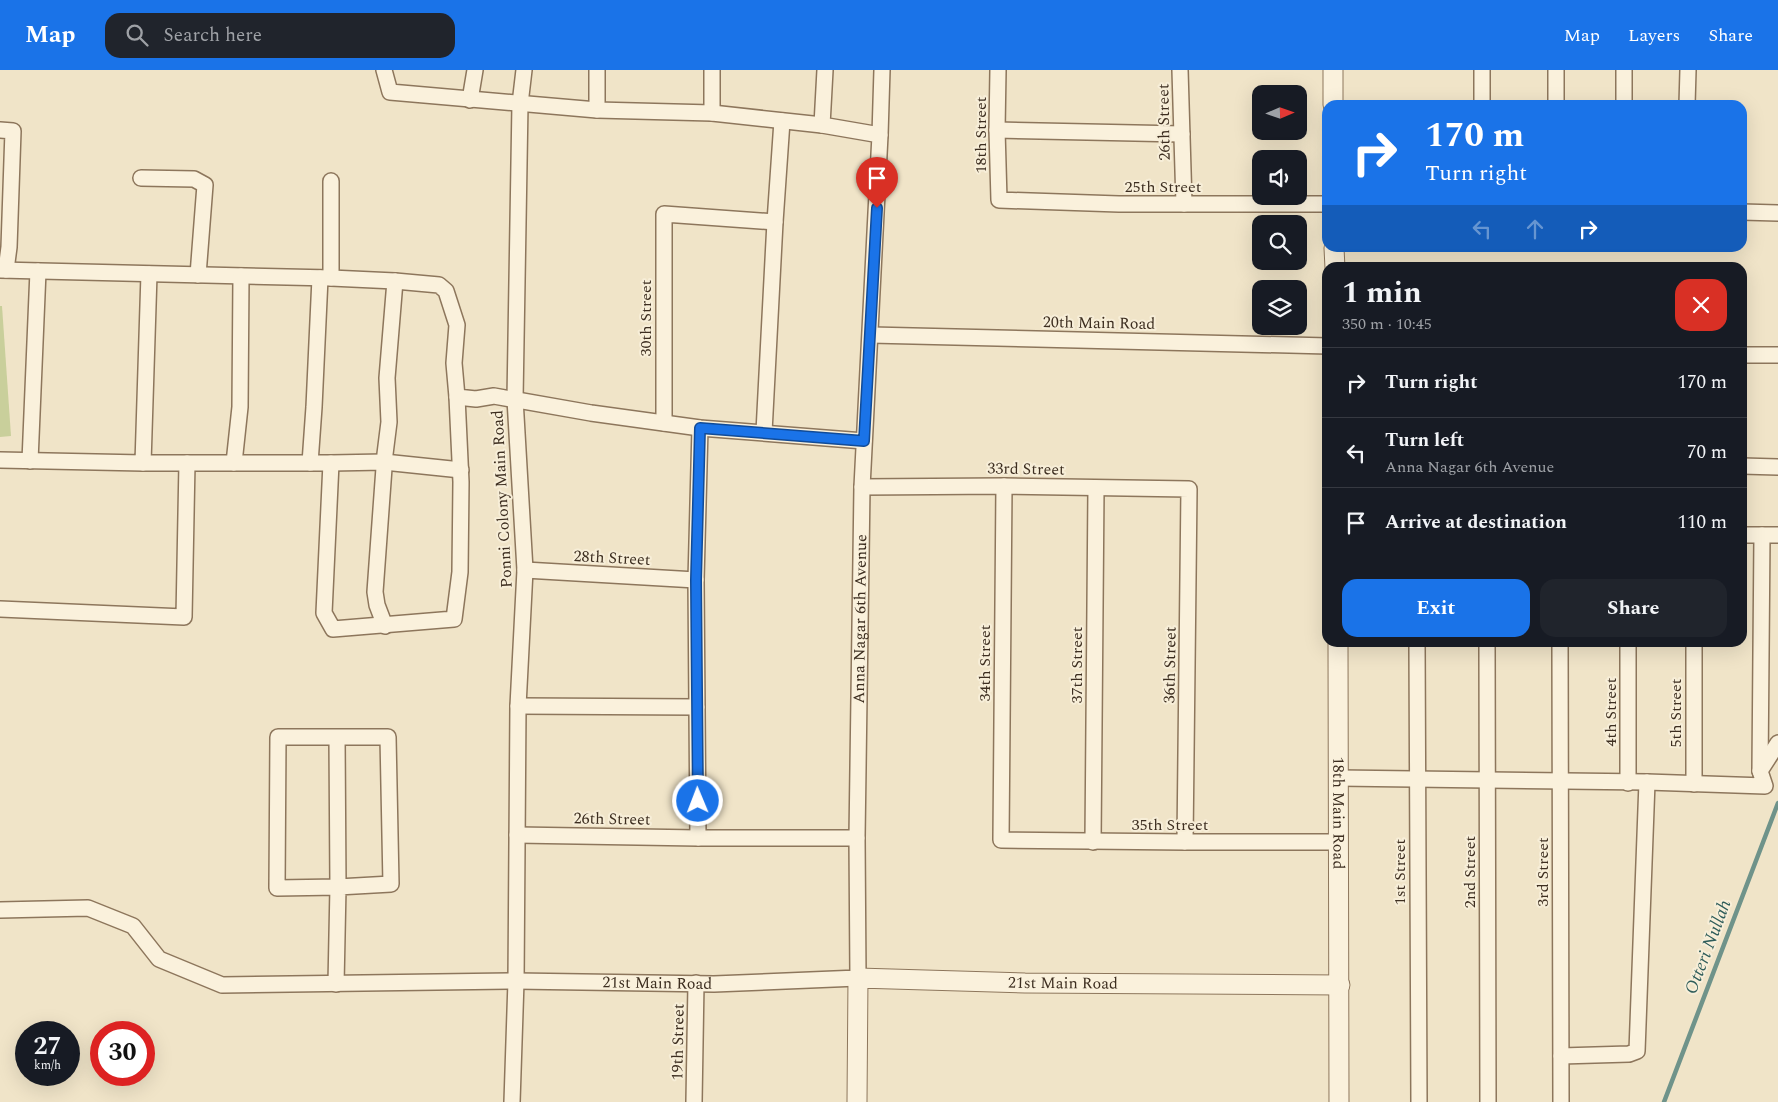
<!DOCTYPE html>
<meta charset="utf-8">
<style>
body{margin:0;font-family:Spectral,serif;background:#20242c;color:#f1f3f6;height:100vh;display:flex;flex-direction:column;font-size:19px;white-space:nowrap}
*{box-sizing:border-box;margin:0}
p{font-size:16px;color:#9ea1a6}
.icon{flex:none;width:28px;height:28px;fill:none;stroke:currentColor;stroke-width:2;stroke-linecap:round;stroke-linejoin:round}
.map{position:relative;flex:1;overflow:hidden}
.drawer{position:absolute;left:1322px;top:192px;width:425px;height:385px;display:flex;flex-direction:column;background:#171b24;border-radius:15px;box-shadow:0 5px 20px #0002}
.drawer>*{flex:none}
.guide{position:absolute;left:1322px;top:30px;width:425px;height:152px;border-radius:15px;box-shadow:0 5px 20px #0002;background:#1a73e8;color:#fff;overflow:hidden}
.needle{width:32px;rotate:88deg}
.fabs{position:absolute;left:1252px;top:15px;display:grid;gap:10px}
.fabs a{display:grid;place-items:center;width:55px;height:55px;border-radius:10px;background:#171b24;box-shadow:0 5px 20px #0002;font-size:25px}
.speed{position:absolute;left:15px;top:951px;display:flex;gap:10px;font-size:25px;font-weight:700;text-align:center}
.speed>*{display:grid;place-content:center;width:65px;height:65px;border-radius:50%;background:#171b24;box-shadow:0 5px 20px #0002;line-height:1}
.speed small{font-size:12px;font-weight:400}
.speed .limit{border:8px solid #d22;background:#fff;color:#111}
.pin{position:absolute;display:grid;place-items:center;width:42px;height:42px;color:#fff;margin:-51px -21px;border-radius:50% 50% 50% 0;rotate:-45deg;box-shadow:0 0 5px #0007}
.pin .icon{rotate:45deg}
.me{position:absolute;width:55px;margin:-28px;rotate:359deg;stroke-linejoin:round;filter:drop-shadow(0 0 4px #0008)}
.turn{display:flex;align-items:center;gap:18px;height:105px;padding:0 20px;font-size:22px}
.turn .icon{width:65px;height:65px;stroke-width:2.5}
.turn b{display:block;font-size:35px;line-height:42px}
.lanes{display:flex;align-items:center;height:48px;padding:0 20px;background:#0003;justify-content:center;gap:25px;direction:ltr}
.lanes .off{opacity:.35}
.round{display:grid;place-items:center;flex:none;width:52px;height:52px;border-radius:15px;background:#20242c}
.headline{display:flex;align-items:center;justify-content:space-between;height:85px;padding:0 20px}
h1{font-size:30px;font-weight:700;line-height:38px}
.action{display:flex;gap:10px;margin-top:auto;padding:10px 20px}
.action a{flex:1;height:58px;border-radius:15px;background:#1a73e8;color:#fff;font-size:20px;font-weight:700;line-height:58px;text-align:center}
.action a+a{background:#20242c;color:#f1f3f6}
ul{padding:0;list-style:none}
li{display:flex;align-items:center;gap:15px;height:70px;padding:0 20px;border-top:1px solid #363941}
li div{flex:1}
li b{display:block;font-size:19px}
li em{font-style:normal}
header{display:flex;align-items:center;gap:30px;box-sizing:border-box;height:70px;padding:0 25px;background:#1a73e8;color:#fff}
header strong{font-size:24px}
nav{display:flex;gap:28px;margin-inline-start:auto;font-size:18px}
.search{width:350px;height:45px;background:#20242c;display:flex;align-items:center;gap:12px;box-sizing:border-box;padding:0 18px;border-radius:15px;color:#9ea1a6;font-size:19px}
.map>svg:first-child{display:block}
.green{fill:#c9cf9b}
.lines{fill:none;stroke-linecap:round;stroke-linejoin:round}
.stream{stroke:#6f938a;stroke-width:4.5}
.minor-casing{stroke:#8d765c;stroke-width:18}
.tertiary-casing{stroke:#8d765c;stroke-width:21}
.minor{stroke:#faf1dc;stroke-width:15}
.tertiary{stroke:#faf1dc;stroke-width:19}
.route-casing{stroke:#114b97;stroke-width:12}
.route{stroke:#1a73e8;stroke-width:9}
.labels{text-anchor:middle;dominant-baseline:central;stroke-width:4;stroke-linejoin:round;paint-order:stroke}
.street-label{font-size:16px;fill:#3d2e20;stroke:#f7eed8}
.water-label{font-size:18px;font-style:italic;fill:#2f5d5a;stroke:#f7eed8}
</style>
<header>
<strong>Map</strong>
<div class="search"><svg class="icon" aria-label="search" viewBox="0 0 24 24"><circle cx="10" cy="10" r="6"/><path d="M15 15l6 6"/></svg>Search here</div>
<nav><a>Map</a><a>Layers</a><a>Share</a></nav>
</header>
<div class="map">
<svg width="1778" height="1032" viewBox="0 0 1778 1032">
<rect width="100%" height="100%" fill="#f0e4c8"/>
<path class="green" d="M 0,236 L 2,236 L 11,366 L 0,367 Z"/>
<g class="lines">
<path class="stream" d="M 1664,1032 L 1778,733"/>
<defs>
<g id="minor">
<path d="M 384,0 L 390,22 L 597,40 L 712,43 L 822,55"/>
<path d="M 998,0 L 997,60 L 999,130 L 1119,134 L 1328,134"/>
<path d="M 1180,0 L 1184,134"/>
<path d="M 1482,0 L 1482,35"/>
<path d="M 470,30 L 475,0"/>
<path d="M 1556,35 L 1556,0"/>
<path d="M 1624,35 L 1624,0"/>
<path d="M 1687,35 L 1688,0"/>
<path d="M 597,40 L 597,0"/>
<path d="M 712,43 L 712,0"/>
<path d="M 0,60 L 13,61 L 9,177 L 6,200"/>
<path d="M 997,60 L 1182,64"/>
<path d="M 880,65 L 882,0"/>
<path d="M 141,108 L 194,109 L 205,115 L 198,205"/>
<path d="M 1742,142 L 1778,143"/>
<path d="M 0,200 L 331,208 L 395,211 L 439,215 L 446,221 L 457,255 L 454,293 L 457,327 L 476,329 L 494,326 L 591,343 L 700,358 L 864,371"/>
<path d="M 331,208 L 331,111"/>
<path d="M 871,265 L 1328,276"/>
<path d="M 1742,285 L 1778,285"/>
<path d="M 664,353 L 664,144 L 775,152"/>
<path d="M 764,362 L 775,152 L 782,51"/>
<path d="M 0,390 L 143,393 L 149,204"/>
<path d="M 30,391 L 38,201"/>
<path d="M 143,393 L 331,393 L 324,543 L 333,559 L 454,549 L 460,502 L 461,412 L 457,327"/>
<path d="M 234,393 L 240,337 L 241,206"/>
<path d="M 310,393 L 314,337 L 320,208"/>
<path d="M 331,393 L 384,392 L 461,400"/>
<path d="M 1742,396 L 1778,397"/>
<path d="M 1004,416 L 1001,770 L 1185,772 L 1339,772"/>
<path d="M 862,417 L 1004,416 L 1189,419 L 1185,772"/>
<path d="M 1742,465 L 1778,465"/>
<path d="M 525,500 L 696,510"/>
<path d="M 0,539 L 184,547 L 187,393"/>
<path d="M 385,556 L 377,535 L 375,522 L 385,384 L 389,352 L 387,308 L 395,211"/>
<path d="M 1417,572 L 1419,1032"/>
<path d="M 1487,572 L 1488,1032"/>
<path d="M 1560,572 L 1561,1032"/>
<path d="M 518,636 L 697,637"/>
<path d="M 1760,701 L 1762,465"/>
<path d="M 1339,708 L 1647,712 L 1765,716 L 1760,701 L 1778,673"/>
<path d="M 1628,713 L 1628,572"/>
<path d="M 1694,714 L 1694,572"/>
<path d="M 517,765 L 698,768 L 857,768"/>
<path d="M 698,768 L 696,510 L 700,358"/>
<path d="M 1093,772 L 1096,418"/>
<path id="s1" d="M 0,840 L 88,838 L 133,856 L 159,889 L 222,915 L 516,911 L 714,914 L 858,908 L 857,768 L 862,417 L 880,65 L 822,55 L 825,0"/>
<path d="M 336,914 L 338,817 L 391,814 L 388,667 L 278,667 L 277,818 L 338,817 L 337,667"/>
<path d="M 1561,986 L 1629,984 L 1637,981 L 1647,712"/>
<path d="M 512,1032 L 516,911 L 518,636 L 525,500 L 515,329 L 520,34 L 524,0"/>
<path d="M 694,1032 L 696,913"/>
</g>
<g id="tertiary">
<path d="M 1333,0 L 1333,35"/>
<path d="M 1334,178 L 1335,198"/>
<path id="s2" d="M 1338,572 L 1339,1032"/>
<path id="s3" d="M 857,1032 L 858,908 L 1025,913 L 1340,915"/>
</g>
</defs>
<use href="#minor" class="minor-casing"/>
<use href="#tertiary" class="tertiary-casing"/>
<use href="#minor" class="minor"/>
<use href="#tertiary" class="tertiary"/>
</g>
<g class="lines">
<defs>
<path id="route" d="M 698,731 L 696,510 L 700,358 L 864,371 L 877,138"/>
</defs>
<use href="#route" class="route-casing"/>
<use href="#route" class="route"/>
</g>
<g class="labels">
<g class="street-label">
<text transform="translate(1164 52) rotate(-91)">26th Street</text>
<text transform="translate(981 65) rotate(-90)">18th Street</text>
<text x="1163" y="117">25th Street</text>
<text transform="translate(646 248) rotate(-90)">30th Street</text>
<text transform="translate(1099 253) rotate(1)">20th Main Road</text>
<text transform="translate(1026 399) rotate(1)">33rd Street</text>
<text transform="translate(502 429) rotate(-93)">Ponni Colony Main Road</text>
<text transform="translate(612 488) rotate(3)">28th Street</text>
<text stroke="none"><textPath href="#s1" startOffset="1242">Anna Nagar 6th Avenue</textPath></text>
<text transform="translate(985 593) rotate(-90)">34th Street</text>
<text transform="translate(1077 595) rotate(-90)">37th Street</text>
<text transform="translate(1170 595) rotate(-89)">36th Street</text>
<text transform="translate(1611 642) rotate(-90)">4th Street</text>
<text transform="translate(1676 643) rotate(-90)">5th Street</text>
<text stroke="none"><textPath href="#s2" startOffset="171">18th Main Road</textPath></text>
<text transform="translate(612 749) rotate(1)">26th Street</text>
<text x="1170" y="755">35th Street</text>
<text transform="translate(1400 802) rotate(-90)">1st Street</text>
<text transform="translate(1470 802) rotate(-90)">2nd Street</text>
<text transform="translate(1543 802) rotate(-90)">3rd Street</text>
<text stroke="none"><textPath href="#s1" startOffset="682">21st Main Road</textPath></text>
<text stroke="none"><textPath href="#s3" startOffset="329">21st Main Road</textPath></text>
<text transform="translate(678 972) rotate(-89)">19th Street</text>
</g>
<g class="water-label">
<text transform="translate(1708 877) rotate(-69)">Otteri Nullah</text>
</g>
</g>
</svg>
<div class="fabs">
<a><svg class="needle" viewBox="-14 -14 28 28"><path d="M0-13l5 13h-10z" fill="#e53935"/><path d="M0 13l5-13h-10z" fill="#9ea1a6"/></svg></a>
<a><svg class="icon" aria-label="sound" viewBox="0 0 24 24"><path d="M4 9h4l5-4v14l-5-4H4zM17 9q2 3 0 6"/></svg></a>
<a><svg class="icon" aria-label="search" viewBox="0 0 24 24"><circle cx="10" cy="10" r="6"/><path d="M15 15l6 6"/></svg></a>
<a><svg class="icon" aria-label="layers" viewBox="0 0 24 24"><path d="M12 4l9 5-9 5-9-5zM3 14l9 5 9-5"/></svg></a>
</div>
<div class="speed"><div>27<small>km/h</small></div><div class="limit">30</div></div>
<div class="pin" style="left:877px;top:138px;background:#d93025"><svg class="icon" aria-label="arrive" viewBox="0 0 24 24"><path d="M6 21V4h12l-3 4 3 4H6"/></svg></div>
<svg class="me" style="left:698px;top:731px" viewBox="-20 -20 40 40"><circle r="17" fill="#1a73e8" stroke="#fff" stroke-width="3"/><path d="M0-11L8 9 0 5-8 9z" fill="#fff"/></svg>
<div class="guide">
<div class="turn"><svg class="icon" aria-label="right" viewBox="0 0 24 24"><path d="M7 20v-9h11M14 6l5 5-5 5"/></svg><div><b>170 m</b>Turn right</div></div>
<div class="lanes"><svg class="icon off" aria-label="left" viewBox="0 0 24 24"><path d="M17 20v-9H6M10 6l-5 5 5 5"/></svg><svg class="icon off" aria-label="ahead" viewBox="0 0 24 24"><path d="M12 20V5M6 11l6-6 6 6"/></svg><svg class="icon" aria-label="right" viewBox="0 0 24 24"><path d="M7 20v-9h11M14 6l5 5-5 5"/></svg></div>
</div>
<section class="drawer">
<div class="headline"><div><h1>1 min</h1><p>350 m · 10:45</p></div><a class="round" style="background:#d93025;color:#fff"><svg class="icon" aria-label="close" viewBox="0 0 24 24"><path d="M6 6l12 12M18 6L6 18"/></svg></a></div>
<ul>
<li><svg class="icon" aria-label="right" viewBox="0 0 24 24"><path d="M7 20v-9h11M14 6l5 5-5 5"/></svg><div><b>Turn right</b></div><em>170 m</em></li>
<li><svg class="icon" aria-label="left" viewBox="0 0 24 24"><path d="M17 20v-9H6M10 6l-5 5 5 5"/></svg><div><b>Turn left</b><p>Anna Nagar 6th Avenue</p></div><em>70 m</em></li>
<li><svg class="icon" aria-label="arrive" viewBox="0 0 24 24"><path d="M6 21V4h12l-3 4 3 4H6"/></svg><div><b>Arrive at destination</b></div><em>110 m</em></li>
</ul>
<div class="action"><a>Exit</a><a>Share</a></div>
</section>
</div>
